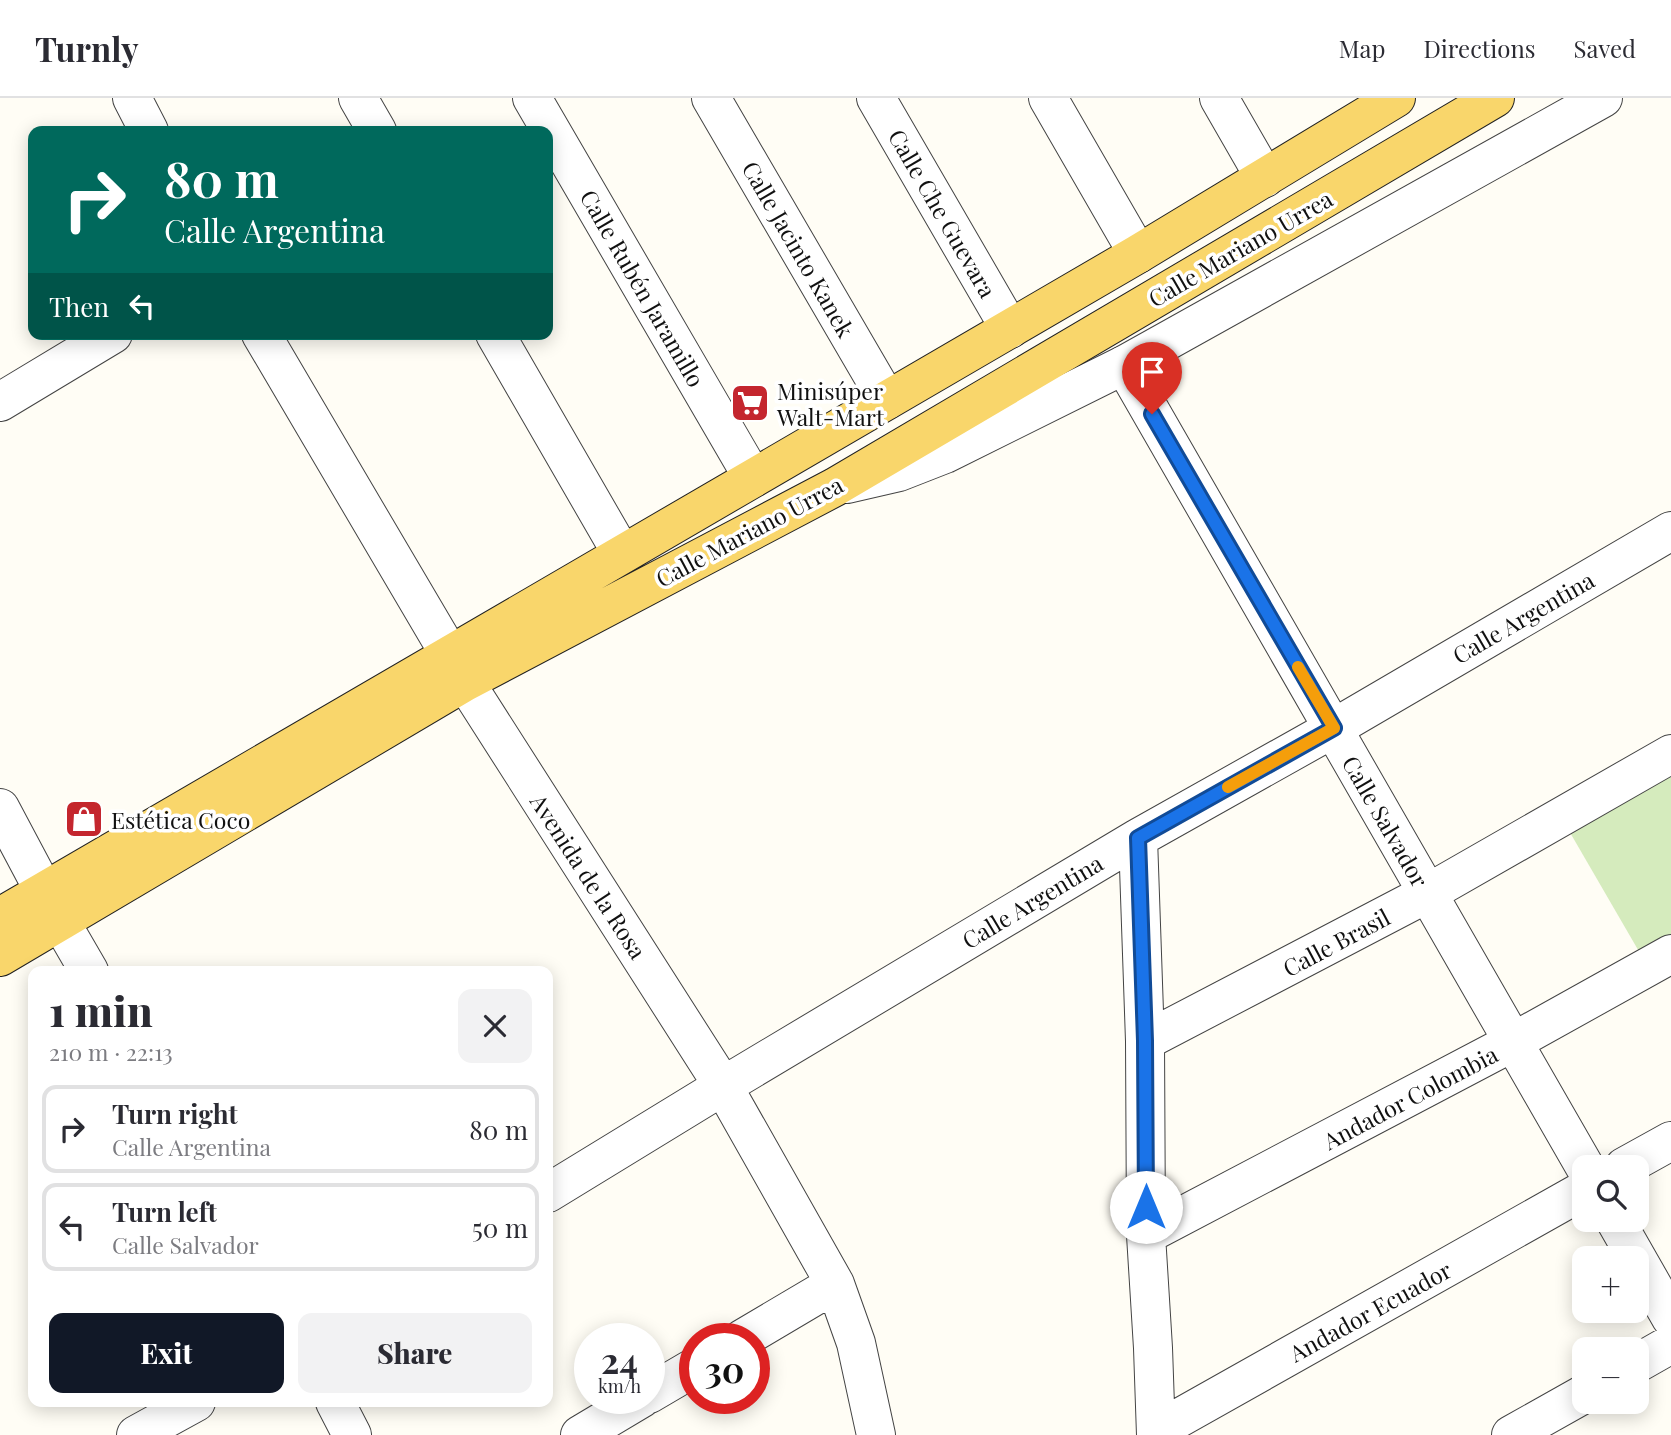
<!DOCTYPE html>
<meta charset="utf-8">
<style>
body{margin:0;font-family:"Playfair Display",serif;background:#f2f2f3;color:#2b2b33;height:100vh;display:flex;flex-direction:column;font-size:26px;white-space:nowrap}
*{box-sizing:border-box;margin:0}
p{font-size:23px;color:#7c7c81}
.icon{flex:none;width:38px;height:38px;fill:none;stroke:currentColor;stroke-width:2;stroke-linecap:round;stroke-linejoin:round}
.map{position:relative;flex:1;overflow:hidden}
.side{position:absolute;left:28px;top:868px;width:525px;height:441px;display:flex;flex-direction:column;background:#fff;border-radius:14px;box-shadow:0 4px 18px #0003}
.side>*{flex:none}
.banner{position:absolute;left:28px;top:28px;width:525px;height:214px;border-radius:14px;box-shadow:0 4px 18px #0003;background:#00695c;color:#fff;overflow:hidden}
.tools{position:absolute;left:1572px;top:1057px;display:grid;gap:14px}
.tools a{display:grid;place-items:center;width:77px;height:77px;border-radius:14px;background:#fff;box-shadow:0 4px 18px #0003;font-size:35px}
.speed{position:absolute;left:574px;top:1225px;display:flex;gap:14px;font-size:35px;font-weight:700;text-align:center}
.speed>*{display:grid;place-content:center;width:91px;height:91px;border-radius:50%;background:#fff;box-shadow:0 4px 18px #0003;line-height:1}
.speed small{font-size:18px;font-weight:400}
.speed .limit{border:10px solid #d22;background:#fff;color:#111}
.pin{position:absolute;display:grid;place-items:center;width:60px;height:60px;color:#fff;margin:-72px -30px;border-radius:50% 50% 50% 0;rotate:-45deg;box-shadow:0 0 7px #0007}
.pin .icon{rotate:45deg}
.me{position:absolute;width:77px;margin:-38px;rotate:0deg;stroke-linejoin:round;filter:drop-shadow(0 0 5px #0008)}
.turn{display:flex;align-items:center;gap:24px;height:147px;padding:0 21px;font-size:32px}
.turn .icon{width:91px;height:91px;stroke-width:2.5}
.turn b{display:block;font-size:49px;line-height:60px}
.then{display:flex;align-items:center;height:66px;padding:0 21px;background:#0003;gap:14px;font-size:26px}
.round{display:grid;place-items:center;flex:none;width:74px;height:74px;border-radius:14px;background:#f2f2f3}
.head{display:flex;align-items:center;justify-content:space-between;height:119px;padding:0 21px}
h1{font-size:42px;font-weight:800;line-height:52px}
.cta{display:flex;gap:14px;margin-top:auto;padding:14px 21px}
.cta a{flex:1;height:80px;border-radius:14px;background:#111827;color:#fff;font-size:28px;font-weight:800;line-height:80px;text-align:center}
.cta a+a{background:#f2f2f3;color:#2b2b33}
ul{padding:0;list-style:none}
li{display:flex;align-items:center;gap:21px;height:88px;margin:0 14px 10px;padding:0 7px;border:4px solid #e1e1e2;border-radius:14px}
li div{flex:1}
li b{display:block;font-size:26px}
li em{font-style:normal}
header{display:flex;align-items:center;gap:42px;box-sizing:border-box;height:98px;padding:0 35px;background:#fff;border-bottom:2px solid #e1e1e2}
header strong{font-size:33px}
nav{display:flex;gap:38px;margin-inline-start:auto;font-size:24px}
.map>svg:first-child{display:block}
.green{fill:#d5ebbd}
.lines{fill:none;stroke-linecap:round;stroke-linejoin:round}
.minor-casing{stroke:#444;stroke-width:40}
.tertiary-casing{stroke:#444;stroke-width:40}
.primary-casing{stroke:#222;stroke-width:40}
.minor{stroke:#fff;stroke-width:38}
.tertiary{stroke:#fff;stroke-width:38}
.primary{stroke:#f9d66b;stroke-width:38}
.route-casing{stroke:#114b97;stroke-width:18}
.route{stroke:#1a73e8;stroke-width:12}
.slow{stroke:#f59e0b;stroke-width:12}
.labels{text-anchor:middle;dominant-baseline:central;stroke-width:7;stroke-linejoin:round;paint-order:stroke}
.street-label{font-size:23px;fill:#111;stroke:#fff}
.poi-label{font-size:23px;fill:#111;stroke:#fff;text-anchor:start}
</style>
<header>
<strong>Turnly</strong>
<nav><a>Map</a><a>Directions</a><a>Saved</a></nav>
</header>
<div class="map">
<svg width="1671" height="1337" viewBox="0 0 1671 1337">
<rect width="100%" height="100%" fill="#fffdf5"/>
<path class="green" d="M 1671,656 L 1671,856 L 1648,869 L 1561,719 Z"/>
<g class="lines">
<defs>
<path id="minor" d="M 132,0 L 149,33
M 358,0 L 377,33
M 532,0 L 753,380
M 711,0 L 887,302
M 876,0 L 1010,231
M 1048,0 L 1138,156
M 1219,0 L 1265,80
M 261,236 L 450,557 L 465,584 L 723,988 L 835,1186 L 856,1245 L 876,1337
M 495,236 L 622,456
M 1124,267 L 1585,1069
M 0,304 L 113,236
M 0,710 L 60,823 L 89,873
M 1138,740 L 1145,943 L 1146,1137 L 1153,1250 L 1156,1337
M 1145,943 L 1428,795 L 1671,656
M 1624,1069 L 1671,1043
M 548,1095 L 723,988 L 1138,740 L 1334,630 L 1671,433
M 1615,1122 L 1671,1220
M 1146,1137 L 1513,944 L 1671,856
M 742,1241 L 835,1186
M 1636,1266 L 1671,1246
M 649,1296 L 695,1269
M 335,1304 L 352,1337
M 1156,1333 L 1584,1092
M 136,1337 L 196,1304
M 580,1337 L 642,1300
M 1511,1337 L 1584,1296"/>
<path id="tertiary" d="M 847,386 L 899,374 L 945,356 L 1124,267 L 1603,0"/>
<path id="primary" d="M 0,819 L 1138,156 L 1396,0
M 0,859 L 465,584 L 835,389 L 1495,0"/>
</defs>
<use href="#minor" class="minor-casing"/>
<use href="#tertiary" class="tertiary-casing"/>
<use href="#primary" class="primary-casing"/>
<use href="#minor" class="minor"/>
<use href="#tertiary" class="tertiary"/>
<use href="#primary" class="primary"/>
</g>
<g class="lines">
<defs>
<path id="route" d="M 1146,1109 L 1145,943 L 1138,740 L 1334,630 L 1152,316"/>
</defs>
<use href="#route" class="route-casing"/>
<use href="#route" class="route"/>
<path class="slow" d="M 1228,689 L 1334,630 L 1298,569"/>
</g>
<defs>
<symbol id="supermarket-square" viewBox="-11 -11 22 22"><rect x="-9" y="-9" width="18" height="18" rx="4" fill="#c4262e" stroke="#fff"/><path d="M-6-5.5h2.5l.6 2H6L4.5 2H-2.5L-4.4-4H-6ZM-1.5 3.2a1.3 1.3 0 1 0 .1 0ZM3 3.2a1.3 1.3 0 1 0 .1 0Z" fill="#fff"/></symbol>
<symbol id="shop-square" viewBox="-11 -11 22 22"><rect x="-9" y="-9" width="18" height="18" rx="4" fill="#c4262e" stroke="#fff"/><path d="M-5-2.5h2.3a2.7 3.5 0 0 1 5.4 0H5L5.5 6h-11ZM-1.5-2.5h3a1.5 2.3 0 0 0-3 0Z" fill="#fff"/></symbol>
</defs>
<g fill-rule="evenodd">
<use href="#supermarket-square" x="728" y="283" width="44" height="44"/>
<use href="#shop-square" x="62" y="699" width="44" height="44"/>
</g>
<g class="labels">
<g class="street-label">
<text transform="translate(943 115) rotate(60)">Calle Che Guevara</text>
<text transform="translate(1240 150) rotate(-30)">Calle Mariano Urrea</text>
<text transform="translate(799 151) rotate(60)">Calle Jacinto Kanek</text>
<text transform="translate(643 190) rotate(60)">Calle Rubén Jaramillo</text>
<text transform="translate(749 433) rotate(-28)">Calle Mariano Urrea</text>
<text transform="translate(1523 519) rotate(-30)">Calle Argentina</text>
<text transform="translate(1386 723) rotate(60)">Calle Salvador</text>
<text transform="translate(589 778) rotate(57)">Avenida de la Rosa</text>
<text transform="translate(1032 803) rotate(-31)">Calle Argentina</text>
<text transform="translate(1336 844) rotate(-28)">Calle Brasil</text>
<text transform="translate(1410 999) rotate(-28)">Andador Colombia</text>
<text transform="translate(1370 1213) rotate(-29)">Andador Ecuador</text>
</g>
<g class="poi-label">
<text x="777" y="292">Minisúper<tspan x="777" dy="26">Walt-Mart</tspan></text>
<text x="111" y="721">Estética Coco</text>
</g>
</g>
</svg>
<div class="tools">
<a><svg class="icon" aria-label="search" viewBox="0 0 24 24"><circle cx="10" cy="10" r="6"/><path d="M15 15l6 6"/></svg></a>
<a>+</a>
<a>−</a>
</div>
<div class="speed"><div>24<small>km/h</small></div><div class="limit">30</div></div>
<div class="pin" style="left:1152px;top:316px;background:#d93025"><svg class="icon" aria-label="arrive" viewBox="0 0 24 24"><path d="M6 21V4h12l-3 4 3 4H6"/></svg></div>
<svg class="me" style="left:1146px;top:1109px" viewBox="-20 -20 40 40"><circle r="19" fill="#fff"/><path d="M0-13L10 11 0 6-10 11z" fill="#1a73e8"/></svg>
<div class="banner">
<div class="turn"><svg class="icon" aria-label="right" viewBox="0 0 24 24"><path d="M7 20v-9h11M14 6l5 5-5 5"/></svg><div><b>80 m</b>Calle Argentina</div></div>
<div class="then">Then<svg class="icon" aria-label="left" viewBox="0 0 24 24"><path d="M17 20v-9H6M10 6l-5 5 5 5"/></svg></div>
</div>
<section class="side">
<div class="head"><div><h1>1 min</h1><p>210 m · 22:13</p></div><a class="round"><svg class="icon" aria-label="close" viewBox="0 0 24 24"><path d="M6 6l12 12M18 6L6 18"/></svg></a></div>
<ul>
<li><svg class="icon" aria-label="right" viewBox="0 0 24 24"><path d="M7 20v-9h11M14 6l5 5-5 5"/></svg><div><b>Turn right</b><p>Calle Argentina</p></div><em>80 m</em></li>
<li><svg class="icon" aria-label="left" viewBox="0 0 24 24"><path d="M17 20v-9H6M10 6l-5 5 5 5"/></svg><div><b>Turn left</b><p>Calle Salvador</p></div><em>50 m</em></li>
</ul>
<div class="cta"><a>Exit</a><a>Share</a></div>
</section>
</div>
